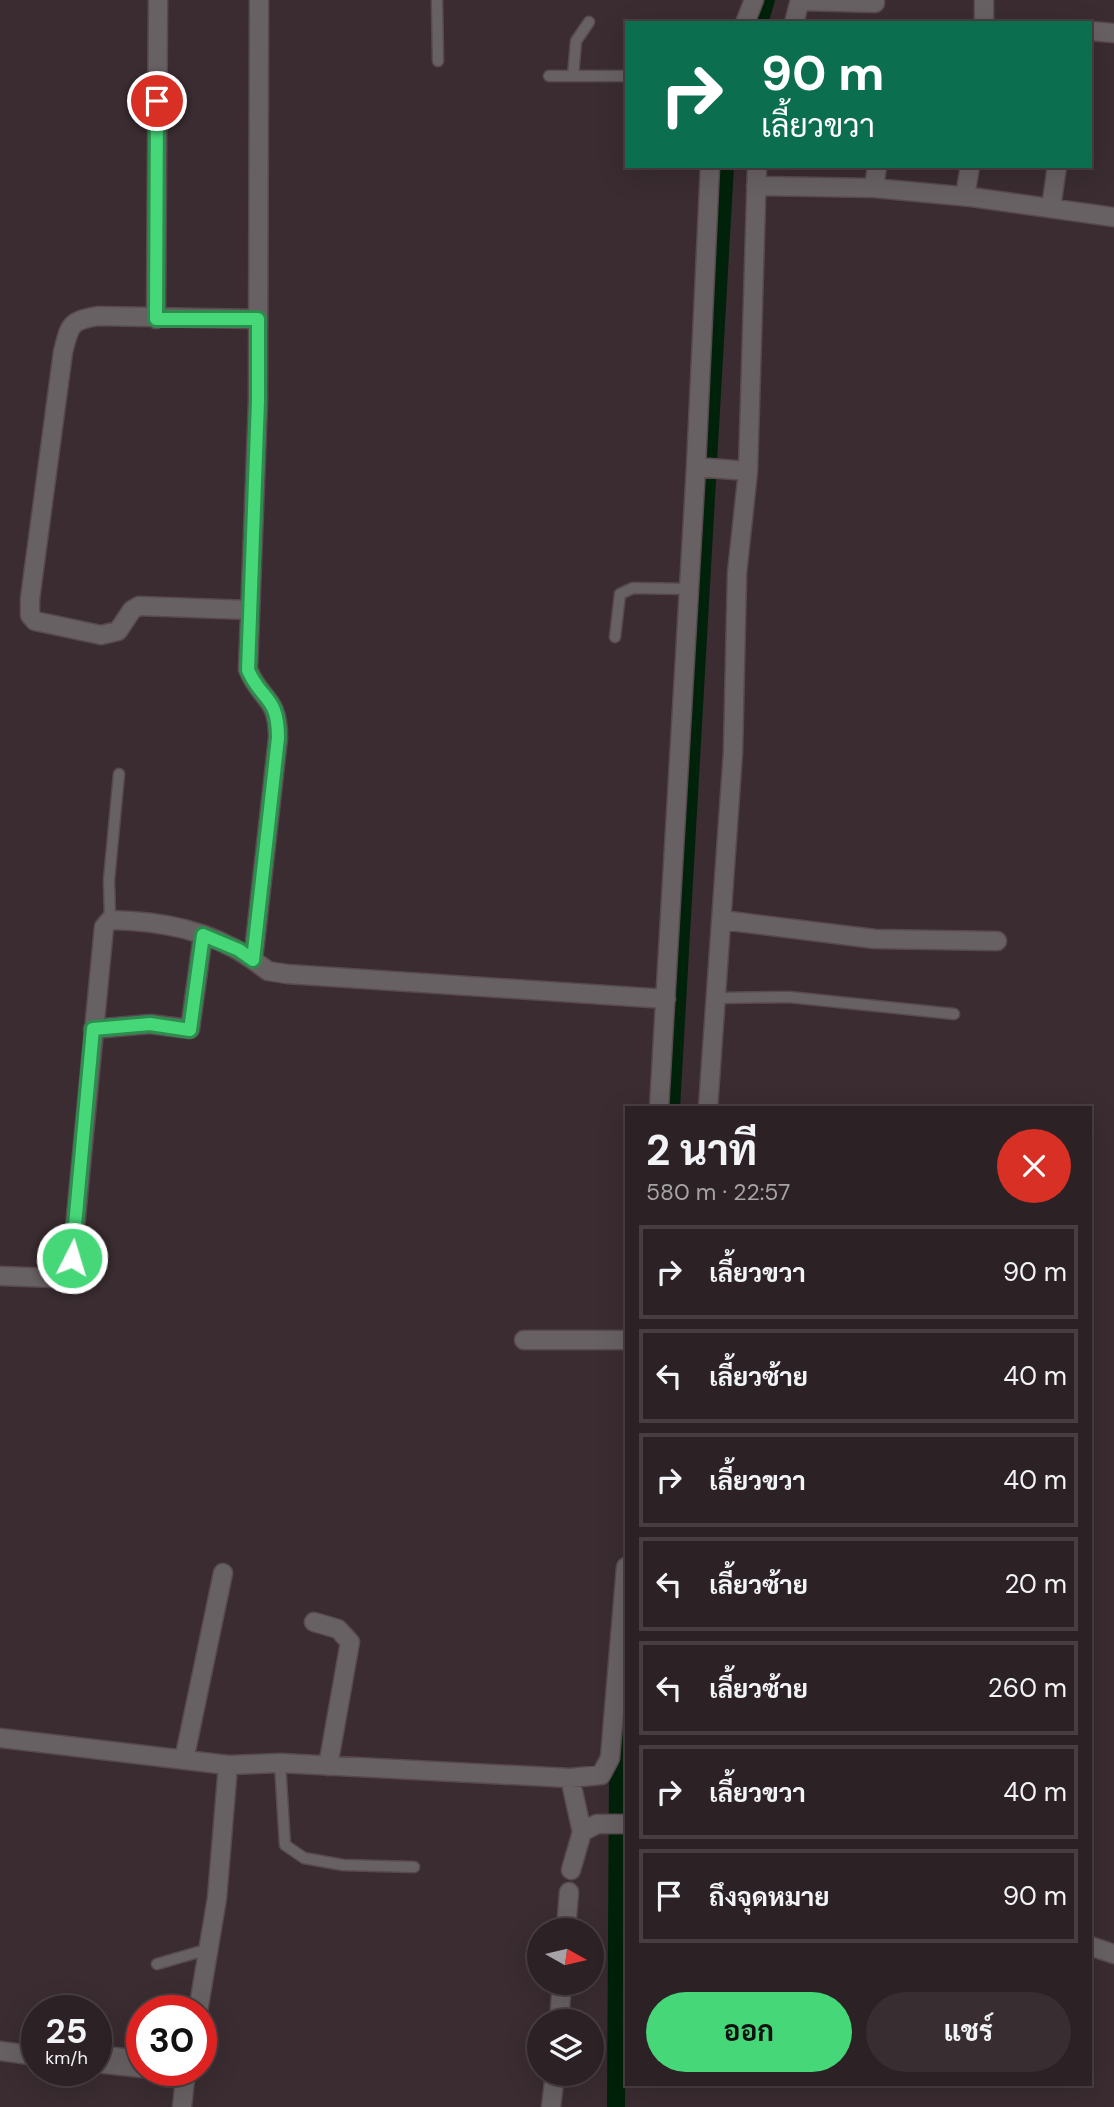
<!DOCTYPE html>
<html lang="th">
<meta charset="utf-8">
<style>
body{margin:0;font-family:"DM Sans",Sarabun,sans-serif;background:#382e31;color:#f1f3f6;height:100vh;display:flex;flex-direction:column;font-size:26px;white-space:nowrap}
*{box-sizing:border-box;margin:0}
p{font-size:23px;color:#a6a3a6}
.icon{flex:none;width:38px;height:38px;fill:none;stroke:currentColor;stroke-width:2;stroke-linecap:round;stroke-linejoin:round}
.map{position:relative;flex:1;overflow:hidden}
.sheet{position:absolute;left:625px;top:1106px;width:467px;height:980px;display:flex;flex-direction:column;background:#2c2124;border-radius:0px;box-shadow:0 7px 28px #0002,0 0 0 2px #483e41}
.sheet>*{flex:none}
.hud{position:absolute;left:625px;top:21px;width:467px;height:147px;border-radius:0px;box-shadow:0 7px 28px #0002,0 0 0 2px #483e41;background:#0b6e4f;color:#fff;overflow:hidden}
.needle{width:46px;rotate:98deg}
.controls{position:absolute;left:527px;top:1918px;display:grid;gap:14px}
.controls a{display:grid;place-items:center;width:77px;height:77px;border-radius:50%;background:#2c2124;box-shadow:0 7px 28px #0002,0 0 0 2px #483e41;font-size:35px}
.speed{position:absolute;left:21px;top:1995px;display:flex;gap:14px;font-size:35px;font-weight:700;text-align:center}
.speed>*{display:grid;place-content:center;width:91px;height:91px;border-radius:50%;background:#2c2124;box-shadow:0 7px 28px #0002,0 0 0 2px #483e41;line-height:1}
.speed small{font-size:18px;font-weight:400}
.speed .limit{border:10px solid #d22;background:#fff;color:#111}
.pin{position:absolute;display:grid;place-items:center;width:60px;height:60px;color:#fff;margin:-30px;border:4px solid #fff;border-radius:50%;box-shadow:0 2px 7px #0007}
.me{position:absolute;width:77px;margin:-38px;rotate:5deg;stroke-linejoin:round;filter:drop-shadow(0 0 5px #0008)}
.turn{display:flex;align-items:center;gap:24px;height:147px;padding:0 21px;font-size:32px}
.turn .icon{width:91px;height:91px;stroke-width:2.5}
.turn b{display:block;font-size:49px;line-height:60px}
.round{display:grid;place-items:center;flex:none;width:74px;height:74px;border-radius:37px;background:#382e31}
.head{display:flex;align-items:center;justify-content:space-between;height:119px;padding:0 21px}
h1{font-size:42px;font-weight:700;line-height:52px}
.cta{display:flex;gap:14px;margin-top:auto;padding:14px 21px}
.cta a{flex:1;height:80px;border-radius:42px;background:#46d779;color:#111;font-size:28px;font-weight:700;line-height:80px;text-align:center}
.cta a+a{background:#382e31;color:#f1f3f6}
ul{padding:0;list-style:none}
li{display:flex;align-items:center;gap:21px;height:94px;margin:0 14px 10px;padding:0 7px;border:4px solid #483e41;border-radius:0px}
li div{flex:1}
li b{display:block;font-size:26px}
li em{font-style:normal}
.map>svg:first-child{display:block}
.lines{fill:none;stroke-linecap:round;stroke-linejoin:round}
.canal{stroke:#00220a;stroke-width:18}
.lane-casing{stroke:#57494d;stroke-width:13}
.street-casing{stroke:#57494d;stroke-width:21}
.lane{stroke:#686163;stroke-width:10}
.street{stroke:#686163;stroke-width:18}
.route-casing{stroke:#2e8c4f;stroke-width:18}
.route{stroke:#46d779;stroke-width:12}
</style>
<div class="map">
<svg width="1114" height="2107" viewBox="0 0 1114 2107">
<rect width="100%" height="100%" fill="#3a2c30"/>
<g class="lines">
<path class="canal" d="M 759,23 L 766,0
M 671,1108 L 725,166
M 616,2107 L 618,1775 L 626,1671"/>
<defs>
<path id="lane" d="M 437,0 L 438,61
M 549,76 L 626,76
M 573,76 L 576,41 L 589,22
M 615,637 L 620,594 L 633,588 L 690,589
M 110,920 L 109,880 L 119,774
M 717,998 L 789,997 L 954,1014
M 280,1763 L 285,1845 L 304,1858 L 343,1865 L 414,1867
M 157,1964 L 209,1949
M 96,2051 L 142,2056"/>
<path id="street" d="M 259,0 L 258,401 L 248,669 C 261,702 278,695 278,738 L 253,960 L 268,971 L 287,974 L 666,999
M 984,0 L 984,23
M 800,1 L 875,3
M 745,23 L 754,0
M 794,23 L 800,0
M 1090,31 L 1114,33
M 756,186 L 874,188 L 971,197 L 1114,217
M 874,188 L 877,166
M 965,196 L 970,166
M 1051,208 L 1057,166
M 156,319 L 158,0
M 696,467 L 748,471
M 249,610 L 139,606 L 132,610 L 118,631 L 101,635 L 35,621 L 30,615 L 30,599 L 63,352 C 70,325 69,321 98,316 L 258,319
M 722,920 L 875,939 L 997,941
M 93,1029 L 150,1024 L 190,1029 L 203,935
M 659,1108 L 696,467 L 710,166
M 708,1108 L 733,752 L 737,573 L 748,471 L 757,166
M 0,1276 L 55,1278 L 64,1274 L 72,1258 L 104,927 L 110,920 C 161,921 211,930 253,960
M 524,1340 L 626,1340
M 314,1622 L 338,1629 L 350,1642 L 328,1766
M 0,1738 L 228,1765 L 280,1763 L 570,1778 L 601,1775 L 610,1758 L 626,1567
M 184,1760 L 223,1573
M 570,1778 L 582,1832
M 571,1870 L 582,1832 L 597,1824 L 626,1824
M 566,1930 L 569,1892
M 1090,1946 L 1114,1954
M 198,2011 L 217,1898 L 228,1765
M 559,2021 L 562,1983
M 0,2051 L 37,2056
M 96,2063 L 142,2068
M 159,2070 L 186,2073
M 182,2107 L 186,2070
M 551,2107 L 555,2074"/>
</defs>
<use href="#lane" class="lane-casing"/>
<use href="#street" class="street-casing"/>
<use href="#lane" class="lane"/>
<use href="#street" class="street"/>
</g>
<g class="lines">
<defs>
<path id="route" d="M 72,1258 L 93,1029 L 150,1024 L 190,1030 L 203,935 L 239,950 L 253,960 L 278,738 C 278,695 262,702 248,670 L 258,401 L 258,319 L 156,319 L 157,101"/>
</defs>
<use href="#route" class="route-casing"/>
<use href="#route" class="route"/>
</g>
</svg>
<div class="controls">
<a><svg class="needle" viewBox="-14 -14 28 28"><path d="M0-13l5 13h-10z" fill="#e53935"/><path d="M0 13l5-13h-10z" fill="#a6a3a6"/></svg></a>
<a><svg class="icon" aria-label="layers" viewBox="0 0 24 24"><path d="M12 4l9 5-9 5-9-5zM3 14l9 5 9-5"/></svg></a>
</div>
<div class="speed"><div>25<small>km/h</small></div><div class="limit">30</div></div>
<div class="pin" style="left:157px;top:101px;background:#d93025"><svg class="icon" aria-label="arrive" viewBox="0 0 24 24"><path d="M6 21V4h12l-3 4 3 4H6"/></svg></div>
<svg class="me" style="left:72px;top:1258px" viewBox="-20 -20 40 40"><circle r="17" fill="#46d779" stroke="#fff" stroke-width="3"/><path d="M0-11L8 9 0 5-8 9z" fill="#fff"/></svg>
<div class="hud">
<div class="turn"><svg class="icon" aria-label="right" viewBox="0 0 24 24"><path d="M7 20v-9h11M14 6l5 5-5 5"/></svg><div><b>90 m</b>เลี้ยวขวา</div></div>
</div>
<section class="sheet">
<div class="head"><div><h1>2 นาที</h1><p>580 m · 22:57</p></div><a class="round" style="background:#d93025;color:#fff"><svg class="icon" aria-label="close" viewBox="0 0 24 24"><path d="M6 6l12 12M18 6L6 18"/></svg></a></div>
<ul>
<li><svg class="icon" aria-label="right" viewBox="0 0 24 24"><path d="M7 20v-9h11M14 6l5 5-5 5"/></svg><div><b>เลี้ยวขวา</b></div><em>90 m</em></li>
<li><svg class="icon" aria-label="left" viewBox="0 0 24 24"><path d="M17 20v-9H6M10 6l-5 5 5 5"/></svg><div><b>เลี้ยวซ้าย</b></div><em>40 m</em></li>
<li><svg class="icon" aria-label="right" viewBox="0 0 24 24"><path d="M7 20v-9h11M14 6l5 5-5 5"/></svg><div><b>เลี้ยวขวา</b></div><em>40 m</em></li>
<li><svg class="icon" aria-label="left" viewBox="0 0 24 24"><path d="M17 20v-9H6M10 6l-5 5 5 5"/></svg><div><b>เลี้ยวซ้าย</b></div><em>20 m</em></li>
<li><svg class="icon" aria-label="left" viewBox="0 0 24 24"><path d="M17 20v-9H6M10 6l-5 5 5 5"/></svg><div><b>เลี้ยวซ้าย</b></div><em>260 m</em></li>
<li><svg class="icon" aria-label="right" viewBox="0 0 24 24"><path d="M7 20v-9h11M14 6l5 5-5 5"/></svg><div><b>เลี้ยวขวา</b></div><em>40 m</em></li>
<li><svg class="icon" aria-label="arrive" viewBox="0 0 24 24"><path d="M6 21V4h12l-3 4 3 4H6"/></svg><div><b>ถึงจุดหมาย</b></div><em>90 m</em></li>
</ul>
<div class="cta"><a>ออก</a><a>แชร์</a></div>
</section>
</div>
